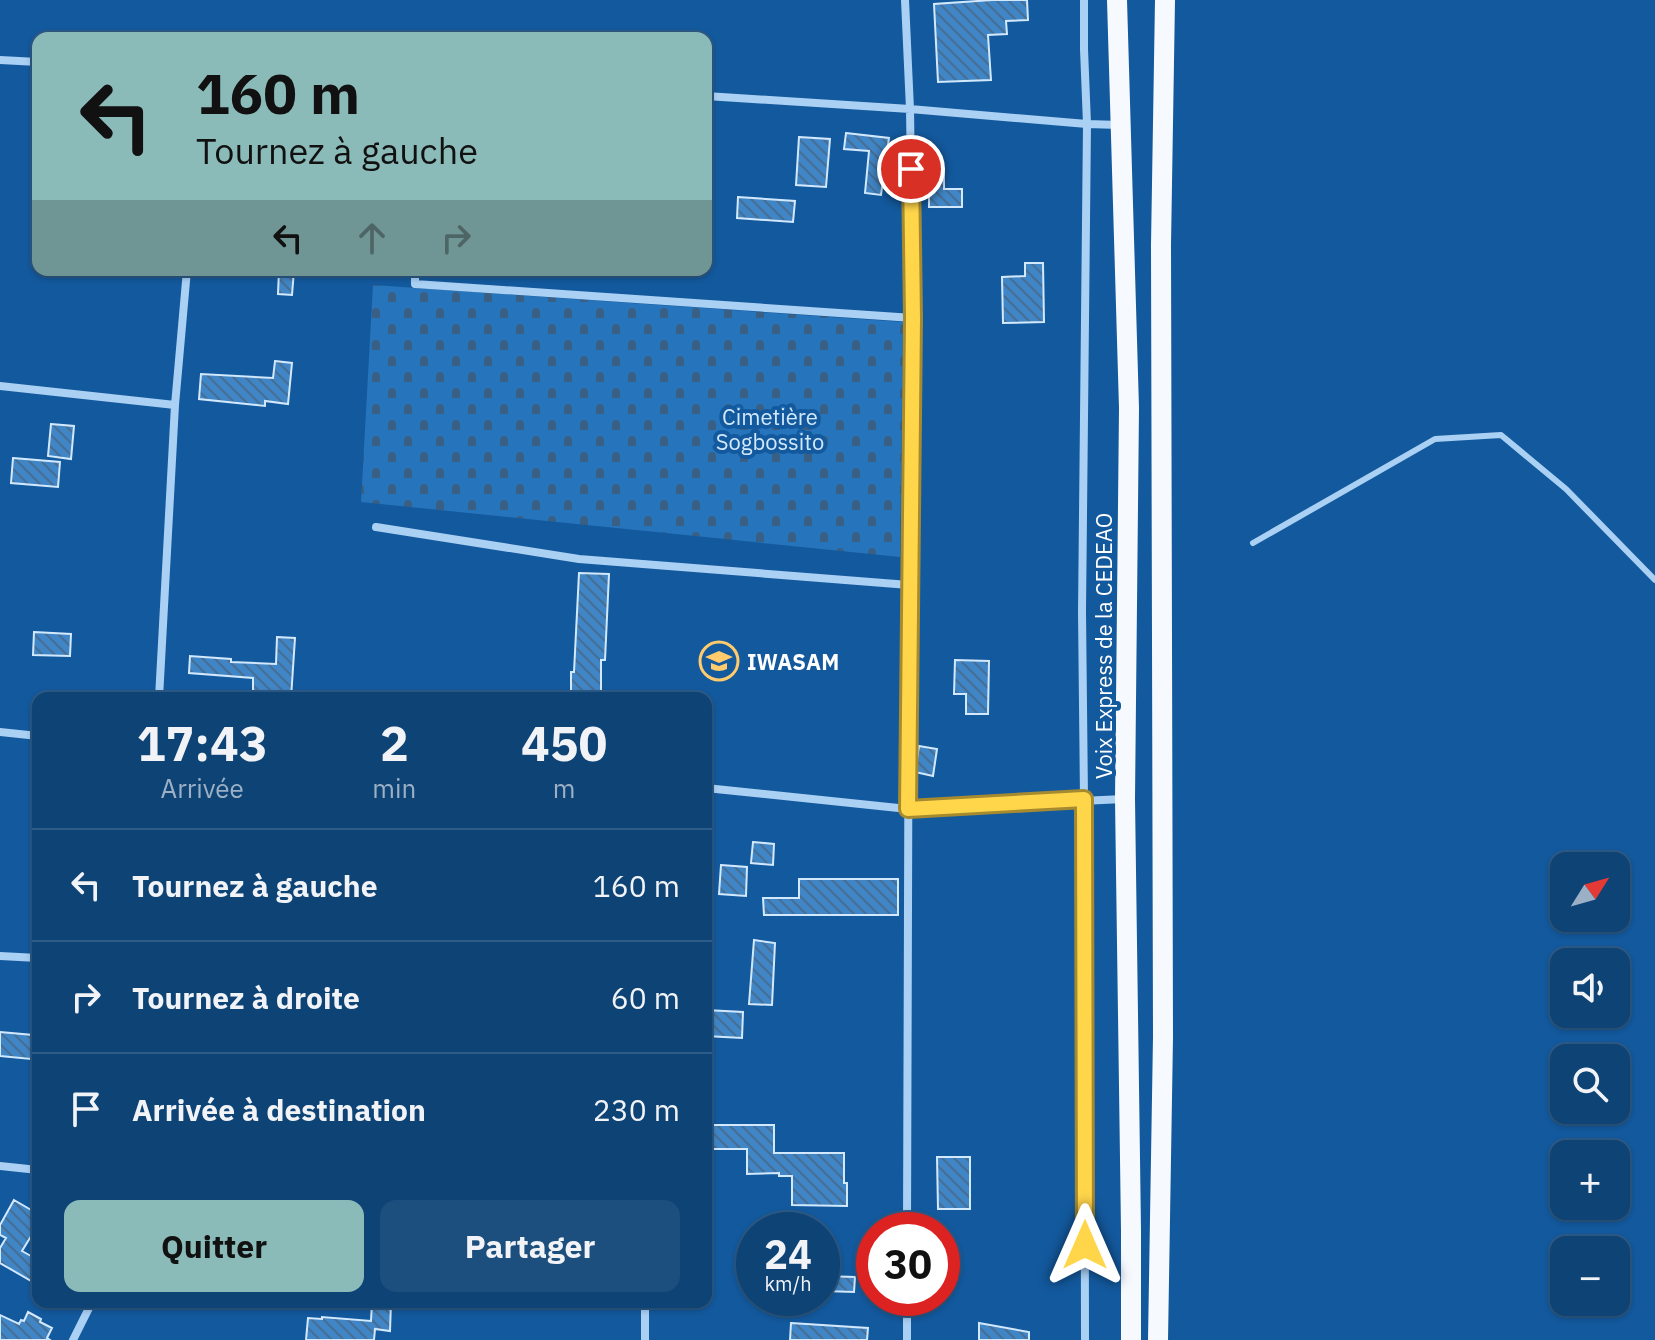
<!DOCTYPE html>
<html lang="fr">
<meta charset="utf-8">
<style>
body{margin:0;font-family:"IBM Plex Sans",sans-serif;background:#1c4e7e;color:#f1f3f6;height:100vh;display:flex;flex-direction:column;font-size:30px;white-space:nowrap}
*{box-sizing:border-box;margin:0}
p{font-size:26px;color:#9bb0c5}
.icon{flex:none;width:44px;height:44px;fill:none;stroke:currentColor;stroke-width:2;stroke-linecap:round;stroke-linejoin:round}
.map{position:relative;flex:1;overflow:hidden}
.sheet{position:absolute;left:32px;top:692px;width:680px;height:616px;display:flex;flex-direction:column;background:#0e4376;border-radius:16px;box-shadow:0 2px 6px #0004,0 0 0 2px #2e5c88}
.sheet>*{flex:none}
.hud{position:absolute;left:32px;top:32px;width:680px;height:244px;border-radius:16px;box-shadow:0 2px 6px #0004,0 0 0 2px #2e5c88;background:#8bbbb9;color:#111;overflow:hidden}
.needle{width:52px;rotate:53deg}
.fabs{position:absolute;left:1550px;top:852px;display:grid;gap:16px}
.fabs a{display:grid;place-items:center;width:80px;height:80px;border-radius:16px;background:#0e4376;box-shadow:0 2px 6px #0004,0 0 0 2px #2e5c88;font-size:40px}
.speed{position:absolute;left:736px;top:1212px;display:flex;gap:16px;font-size:40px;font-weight:700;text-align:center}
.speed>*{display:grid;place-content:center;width:104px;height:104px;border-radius:50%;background:#0e4376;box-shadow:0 2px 6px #0004,0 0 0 2px #2e5c88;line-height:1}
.speed small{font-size:20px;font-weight:400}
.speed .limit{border:12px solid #d22;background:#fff;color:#111}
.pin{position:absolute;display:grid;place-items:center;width:68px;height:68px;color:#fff;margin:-34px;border:4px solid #fff;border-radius:50%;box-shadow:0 2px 8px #0007}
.me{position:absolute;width:88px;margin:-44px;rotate:0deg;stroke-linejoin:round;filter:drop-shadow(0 0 6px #0008)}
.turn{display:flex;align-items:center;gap:28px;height:168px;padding:0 32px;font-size:36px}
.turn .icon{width:104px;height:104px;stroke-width:2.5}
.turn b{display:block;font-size:56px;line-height:68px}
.lanes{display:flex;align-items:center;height:76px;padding:0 32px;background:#0003;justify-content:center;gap:40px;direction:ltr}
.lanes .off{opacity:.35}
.eta{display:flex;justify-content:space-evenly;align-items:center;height:136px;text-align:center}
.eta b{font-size:48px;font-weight:700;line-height:56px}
.action{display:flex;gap:16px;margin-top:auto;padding:16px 32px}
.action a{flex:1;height:92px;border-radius:16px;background:#8bbbb9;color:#111;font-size:32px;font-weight:700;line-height:92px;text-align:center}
.action a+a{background:#1c4e7e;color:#f1f3f6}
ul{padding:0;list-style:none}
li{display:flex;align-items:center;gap:24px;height:112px;padding:0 32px;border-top:2px solid #2e5c88}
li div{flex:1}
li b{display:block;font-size:30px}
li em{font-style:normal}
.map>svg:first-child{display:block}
.cemetery{fill:url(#cemetery-stones)}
.building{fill:url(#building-back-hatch);stroke:#d2e9fd;stroke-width:2}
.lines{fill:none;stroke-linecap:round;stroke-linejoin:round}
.lane{stroke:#aad0f4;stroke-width:6}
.street{stroke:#aad0f4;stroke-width:8}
.primary{stroke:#f6faff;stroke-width:20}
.route-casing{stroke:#a68a30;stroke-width:20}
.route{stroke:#ffd54a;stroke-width:14}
.labels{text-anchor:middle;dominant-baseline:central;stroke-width:8;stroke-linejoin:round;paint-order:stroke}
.park-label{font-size:22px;fill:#d2e9fd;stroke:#13599d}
.street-label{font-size:22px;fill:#fff;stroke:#13599d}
.poi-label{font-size:22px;font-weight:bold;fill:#fff;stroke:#13599d;text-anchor:start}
</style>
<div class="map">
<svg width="1655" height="1340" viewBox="0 0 1655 1340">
<defs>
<pattern id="cemetery-stones" width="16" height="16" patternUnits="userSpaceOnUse" patternTransform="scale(2)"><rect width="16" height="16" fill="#2674bb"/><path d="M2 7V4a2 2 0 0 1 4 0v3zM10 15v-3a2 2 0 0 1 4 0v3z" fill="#396084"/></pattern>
<pattern id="building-back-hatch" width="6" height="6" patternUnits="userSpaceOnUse" patternTransform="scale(2)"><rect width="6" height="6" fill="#4085c5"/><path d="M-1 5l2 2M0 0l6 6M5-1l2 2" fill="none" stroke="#456e95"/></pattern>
</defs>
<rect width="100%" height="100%" fill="#13599d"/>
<path class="cemetery" d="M 373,285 L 903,322 L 900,557 L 361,502 Z"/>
<path class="building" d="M 992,0 L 1027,0 L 1028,20 L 1006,21 L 1007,34 L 988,35 L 991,80 L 938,82 L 934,4 Z
M 846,133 L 889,138 L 881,195 L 865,193 L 869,151 L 844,149 Z
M 799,137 L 830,139 L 826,187 L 796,185 Z
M 944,171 L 944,189 L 962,189 L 962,207 L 929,207 L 929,172 Z
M 738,197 L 795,201 L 793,222 L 737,218 Z
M 1025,263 L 1043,263 L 1044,322 L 1003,323 L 1002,277 L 1025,276 Z
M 279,270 L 294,270 L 292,295 L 278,294 Z
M 275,361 L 292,363 L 288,404 L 265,401 L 265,406 L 199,399 L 201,374 L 273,378 Z
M 51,424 L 74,426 L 71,459 L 48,456 Z
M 13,458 L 60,462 L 58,487 L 11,483 Z
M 579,573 L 609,574 L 605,660 L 601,660 L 601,698 L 571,698 L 571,672 L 574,672 Z
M 34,632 L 71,634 L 70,656 L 33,655 Z
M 277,637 L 295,638 L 291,698 L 274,698 L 274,693 L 253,692 L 253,678 L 189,673 L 190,656 L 231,659 L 231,662 L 276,664 Z
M 955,660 L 989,661 L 988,714 L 966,714 L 966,694 L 954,694 Z
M 919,746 L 937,749 L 933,776 L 915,772 Z
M 753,842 L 774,844 L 773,865 L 751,863 Z
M 721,865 L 747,867 L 746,896 L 719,894 Z
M 799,879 L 898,879 L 898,915 L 764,915 L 763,898 L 799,898 Z
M 754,940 L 775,943 L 772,1005 L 749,1004 Z
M 706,1010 L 743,1012 L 742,1038 L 706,1036 Z
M 0,1032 L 33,1035 L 31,1059 L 0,1056 Z
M 706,1125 L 774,1125 L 774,1153 L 844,1153 L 844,1183 L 847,1183 L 847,1206 L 792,1205 L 792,1176 L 779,1176 L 779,1173 L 747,1174 L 747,1149 L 706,1149 Z
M 937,1157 L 970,1157 L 970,1209 L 938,1209 Z
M 14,1200 L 38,1214 L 38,1225 L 22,1251 L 38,1260 L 38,1285 L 0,1263 L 0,1248 L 6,1238 L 0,1235 L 0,1225 Z
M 824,1276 L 855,1277 L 854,1292 L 824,1291 Z
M 372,1302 L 391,1302 L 390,1331 L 375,1329 L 374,1340 L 306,1340 L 308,1318 L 322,1319 L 322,1317 L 371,1321 Z
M 28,1312 L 41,1319 L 40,1322 L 52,1328 L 47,1338 L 50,1340 L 0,1340 L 0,1315 L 19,1324 L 21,1320 L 24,1321 Z
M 791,1323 L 868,1328 L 867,1340 L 790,1340 Z
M 979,1323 L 1029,1332 L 1029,1340 L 979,1340 Z"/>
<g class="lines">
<path class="lane" d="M 1253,543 L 1435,439 L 1501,435 L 1566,489 L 1655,580"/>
<path class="street" d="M 905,0 L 910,109 L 913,318 L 909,585 L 907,1230
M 1084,0 L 1084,49 L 1087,124 L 1082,612 L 1084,799 L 1085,1340
M 0,60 L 38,62
M 706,96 L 910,109 L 1087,124 L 1120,125
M 415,270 L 415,284 L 913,318
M 0,386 L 175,405
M 376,527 L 579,559 L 909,585
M 159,698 L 175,405 L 187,270
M 0,732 L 38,736
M 706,788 L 908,809 L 1124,799
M 0,956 L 38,958
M 0,1166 L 38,1170
M 73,1340 L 92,1302
M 645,1340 L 645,1302
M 907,1340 L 907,1298"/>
<path class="primary" d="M 1117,0 L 1129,408 L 1125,799 L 1131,1230 L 1131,1340
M 1158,1340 L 1163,1037 L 1161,245 L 1165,0"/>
</g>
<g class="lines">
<defs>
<path id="route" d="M 911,169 L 913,318 L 908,809 L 1084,799 L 1085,1245"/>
</defs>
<use href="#route" class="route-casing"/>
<use href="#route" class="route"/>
</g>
<defs>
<symbol id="school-ring" viewBox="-11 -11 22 22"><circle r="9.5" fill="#13599d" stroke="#ffcb6c" stroke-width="1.5"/><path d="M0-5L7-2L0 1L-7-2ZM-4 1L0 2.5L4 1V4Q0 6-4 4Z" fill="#ffcb6c"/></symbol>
</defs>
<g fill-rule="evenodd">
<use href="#school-ring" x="697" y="639" width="44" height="44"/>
</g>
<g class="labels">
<g class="park-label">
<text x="770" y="416">Cimetière<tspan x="770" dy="25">Sogbossito</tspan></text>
</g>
<g class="street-label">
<text transform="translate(1103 646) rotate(-90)">Voix Express de la CEDEAO</text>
</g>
<g class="poi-label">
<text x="747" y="661">IWASAM</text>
</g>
</g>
</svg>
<div class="fabs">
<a><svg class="needle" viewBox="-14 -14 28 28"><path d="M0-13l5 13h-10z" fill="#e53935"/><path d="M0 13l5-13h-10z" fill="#9bb0c5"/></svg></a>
<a><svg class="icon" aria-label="sound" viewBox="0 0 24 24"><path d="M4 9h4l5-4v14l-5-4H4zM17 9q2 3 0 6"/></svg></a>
<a><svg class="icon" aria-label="search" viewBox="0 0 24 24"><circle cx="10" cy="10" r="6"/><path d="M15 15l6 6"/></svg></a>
<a>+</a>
<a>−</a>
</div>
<div class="speed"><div>24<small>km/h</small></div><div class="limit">30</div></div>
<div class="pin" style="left:911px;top:169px;background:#d93025"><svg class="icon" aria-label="arrive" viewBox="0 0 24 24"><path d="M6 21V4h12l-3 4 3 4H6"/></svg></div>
<svg class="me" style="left:1085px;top:1245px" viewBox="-20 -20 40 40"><path d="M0-17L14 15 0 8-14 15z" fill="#ffd54a" stroke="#fff" stroke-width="4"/></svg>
<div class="hud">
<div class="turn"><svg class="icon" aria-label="left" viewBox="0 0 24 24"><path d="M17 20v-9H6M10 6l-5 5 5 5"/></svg><div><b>160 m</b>Tournez à gauche</div></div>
<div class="lanes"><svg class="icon" aria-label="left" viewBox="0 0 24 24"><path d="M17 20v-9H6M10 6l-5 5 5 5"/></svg><svg class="icon off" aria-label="ahead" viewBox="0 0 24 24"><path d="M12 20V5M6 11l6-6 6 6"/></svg><svg class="icon off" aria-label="right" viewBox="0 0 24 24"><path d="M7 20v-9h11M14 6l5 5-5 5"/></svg></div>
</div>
<section class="sheet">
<div class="eta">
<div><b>17:43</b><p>Arrivée</p></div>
<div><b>2</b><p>min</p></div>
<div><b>450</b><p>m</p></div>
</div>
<ul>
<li><svg class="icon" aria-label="left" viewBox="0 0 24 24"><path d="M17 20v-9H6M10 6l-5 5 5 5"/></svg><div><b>Tournez à gauche</b></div><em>160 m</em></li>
<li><svg class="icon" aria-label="right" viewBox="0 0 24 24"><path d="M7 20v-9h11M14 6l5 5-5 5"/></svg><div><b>Tournez à droite</b></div><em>60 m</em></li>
<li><svg class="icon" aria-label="arrive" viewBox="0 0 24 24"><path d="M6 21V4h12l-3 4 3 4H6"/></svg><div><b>Arrivée à destination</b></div><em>230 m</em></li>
</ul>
<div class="action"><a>Quitter</a><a>Partager</a></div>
</section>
</div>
